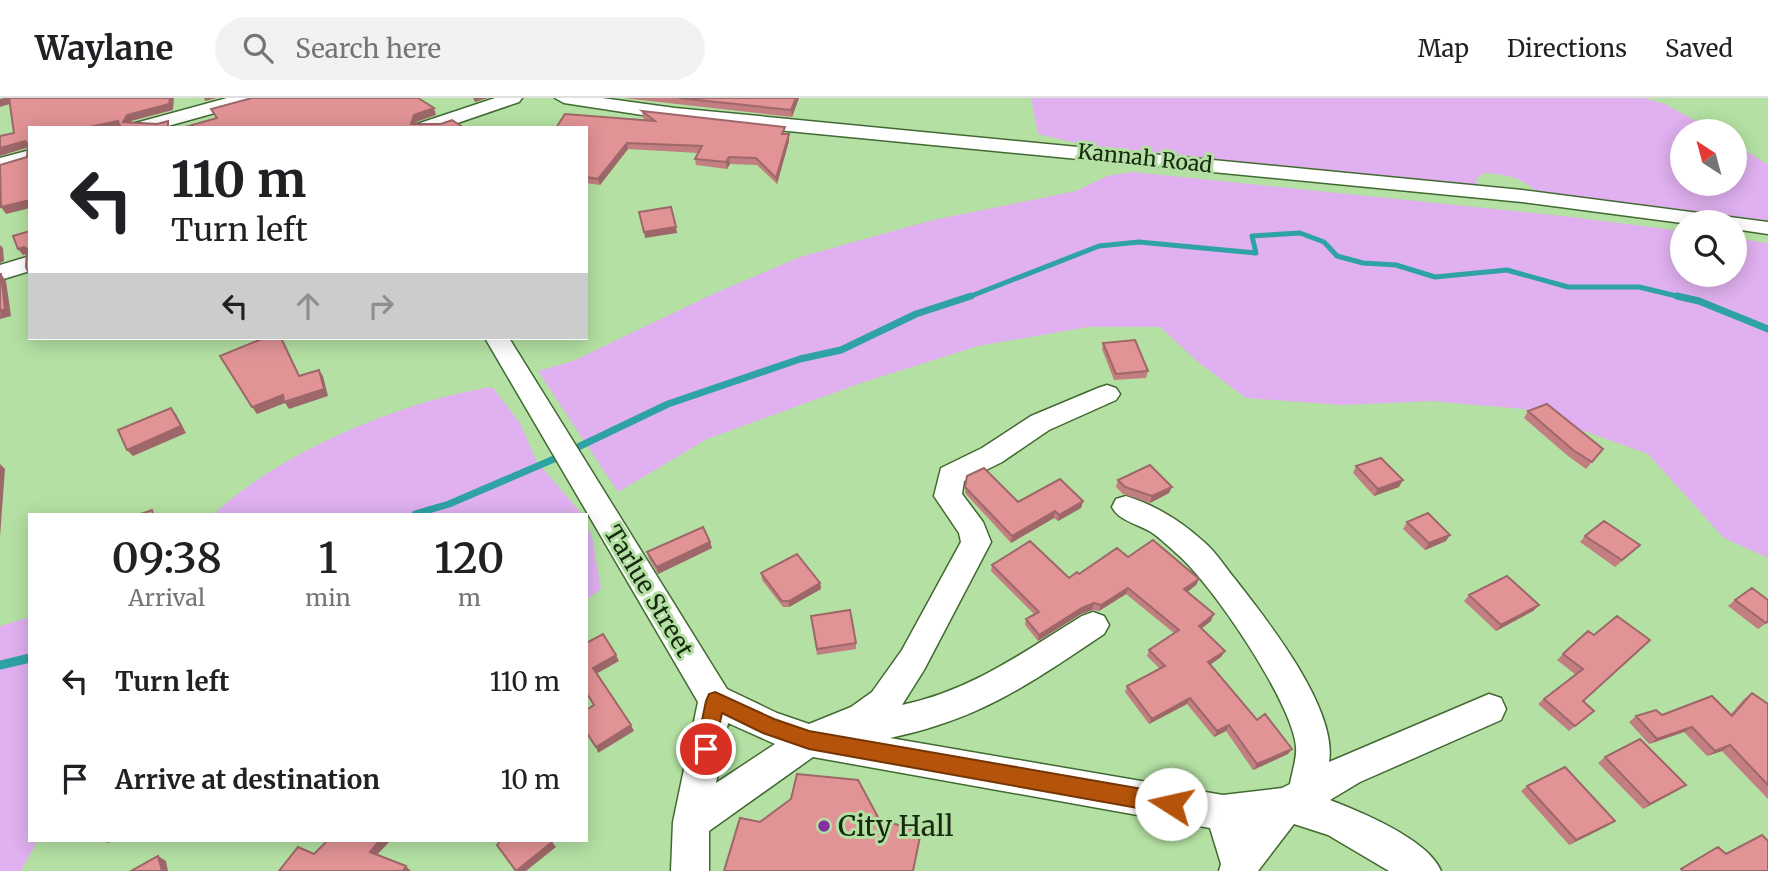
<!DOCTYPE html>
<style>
body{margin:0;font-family:Merriweather,serif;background:#f2f2f2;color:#202124;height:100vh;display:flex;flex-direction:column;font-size:26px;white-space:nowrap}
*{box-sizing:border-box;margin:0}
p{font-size:23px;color:#757577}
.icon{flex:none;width:38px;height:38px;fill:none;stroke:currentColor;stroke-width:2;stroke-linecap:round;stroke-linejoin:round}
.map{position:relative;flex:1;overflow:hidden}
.sheet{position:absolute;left:28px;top:415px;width:560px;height:329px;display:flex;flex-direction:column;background:#fff;border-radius:0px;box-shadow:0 4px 18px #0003}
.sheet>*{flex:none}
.hud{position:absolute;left:28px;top:28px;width:560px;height:214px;border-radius:0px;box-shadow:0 4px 18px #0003;background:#fff;color:#202124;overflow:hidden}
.needle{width:46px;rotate:324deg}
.fabs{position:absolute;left:1670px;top:21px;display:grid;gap:14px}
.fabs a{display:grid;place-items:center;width:77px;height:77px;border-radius:50%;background:#fff;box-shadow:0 4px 18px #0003;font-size:35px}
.pin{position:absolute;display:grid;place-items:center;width:60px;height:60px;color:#fff;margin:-30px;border:4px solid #fff;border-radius:50%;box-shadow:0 2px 7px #0007}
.me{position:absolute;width:77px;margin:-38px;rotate:280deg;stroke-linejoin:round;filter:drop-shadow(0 0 5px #0008)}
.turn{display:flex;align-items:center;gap:24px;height:147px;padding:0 28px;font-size:32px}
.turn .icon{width:91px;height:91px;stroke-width:2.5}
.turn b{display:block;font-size:49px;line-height:60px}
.lanes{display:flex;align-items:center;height:66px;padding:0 28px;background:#0003;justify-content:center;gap:35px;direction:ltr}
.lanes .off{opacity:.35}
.eta{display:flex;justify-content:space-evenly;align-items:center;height:119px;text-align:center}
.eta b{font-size:42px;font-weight:600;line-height:49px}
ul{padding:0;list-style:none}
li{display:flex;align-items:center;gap:21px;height:98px;padding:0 28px}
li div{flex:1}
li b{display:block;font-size:26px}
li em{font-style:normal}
header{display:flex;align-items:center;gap:42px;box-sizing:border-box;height:98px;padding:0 35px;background:#fff;border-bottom:2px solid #e0e0e0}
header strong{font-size:33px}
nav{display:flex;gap:38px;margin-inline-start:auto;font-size:24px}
.search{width:490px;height:63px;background:#f2f2f2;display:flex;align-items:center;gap:18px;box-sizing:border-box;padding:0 24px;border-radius:38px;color:#757577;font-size:26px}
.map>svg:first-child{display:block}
.green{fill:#e0b0f0}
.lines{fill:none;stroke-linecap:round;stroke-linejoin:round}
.stream-far2{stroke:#2fa2a5;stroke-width:5}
.stream-far1{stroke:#2fa2a5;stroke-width:7}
.stream{stroke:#2fa2a5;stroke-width:9}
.minor-casing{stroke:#416931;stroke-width:3}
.minor{fill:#fff;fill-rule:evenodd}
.wall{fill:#c27e81}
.shaded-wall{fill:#9e6769}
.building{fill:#e29396;stroke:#9e6769;stroke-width:2}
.route{fill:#b45309;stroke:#753606;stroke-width:2}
.poi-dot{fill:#85309e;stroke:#b4e1a3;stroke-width:2.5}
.labels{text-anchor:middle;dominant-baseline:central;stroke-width:6;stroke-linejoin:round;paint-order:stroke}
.far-street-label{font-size:21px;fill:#182911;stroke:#b4e1a3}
.street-label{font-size:24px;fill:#182911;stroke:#b4e1a3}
.near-poi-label{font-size:28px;fill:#182911;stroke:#b4e1a3;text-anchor:start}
</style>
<header>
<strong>Waylane</strong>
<div class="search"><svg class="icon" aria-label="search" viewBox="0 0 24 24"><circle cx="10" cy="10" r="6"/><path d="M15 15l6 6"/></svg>Search here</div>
<nav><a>Map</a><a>Directions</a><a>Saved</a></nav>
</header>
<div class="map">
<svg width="1768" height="773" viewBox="0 0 1768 773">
<rect width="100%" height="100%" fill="#b4e1a3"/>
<path class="green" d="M 1031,0 L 1644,0 L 1665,6 L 1714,33 L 1682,33 L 1682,86 L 1734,86 L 1734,45 L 1768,67 L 1768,125 L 1540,97 C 1524,80 1507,76 1484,75 L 1476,81 L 1478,90 L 1278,67 L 1105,52 L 1038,36 Z
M 1133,74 L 1563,118 L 1682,133 L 1682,177 L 1734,177 L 1734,140 L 1768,145 L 1768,460 L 1724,440 L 1648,356 L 1523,311 L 1431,303 L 1342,307 L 1246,300 L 1198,264 L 1160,229 L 1088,229 L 978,248 L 861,285 L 707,341 L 618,394 L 538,273 L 573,263 L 713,196 L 800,159 L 933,122 L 1076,93 L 1107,78 Z
M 492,289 L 520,325 L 537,364 L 582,416 L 214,416 C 278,355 404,302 492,289 Z
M 586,426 L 592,439 L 601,491 L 586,502 Z
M 30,519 L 30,742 L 38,742 L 21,773 L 0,773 L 0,528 Z"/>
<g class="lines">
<path class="stream-far2" d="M 966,200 L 1099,148 L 1139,144 L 1256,155 L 1252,138 L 1300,135 L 1324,144 L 1337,158 L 1363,165 L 1396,167 L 1435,179 L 1507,172 L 1568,189 L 1639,189 L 1685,200"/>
<path class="stream-far1" d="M 1677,198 L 1699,203 L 1768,231
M 576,350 L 668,306 L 800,261 L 841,252 L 916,216 L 971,198
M 415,416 L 449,406 L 554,361"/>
<path class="stream" d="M 0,567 L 30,560"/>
<defs>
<path id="minor" d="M 227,0 L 257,0 L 254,4 L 161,30 L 130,30 L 132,26 Z
M 495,0 L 522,0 L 519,4 L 443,30 L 415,30 L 417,26 Z
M 555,0 L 602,0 L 675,10 L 1522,92 L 1768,124 L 1768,136 L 1734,131 L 1734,124 L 1682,125 L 1522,104 L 675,22 L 564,5 Z
M 30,52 L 30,64 L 0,72 L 0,60 Z
M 30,158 L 30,173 L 0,182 L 0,167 Z
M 485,240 L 509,240 L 727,591 L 777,615 L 809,626 L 851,609 L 872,594 L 902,552 L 961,444 L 959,435 L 934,398 L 941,370 L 982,350 L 1031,318 L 1098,290 L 1107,287 L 1116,290 L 1120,296 L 1116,302 L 1049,332 L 1002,364 L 964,383 L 962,396 L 983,424 L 991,444 L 924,572 L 902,607 C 972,592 1022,555 1082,518 L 1093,514 L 1104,518 L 1109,527 L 1104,536 C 1029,586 981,621 890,640 L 1223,697 L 1282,690 L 1290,686 C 1292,674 1297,660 1296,649 C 1293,605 1210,483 1176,455 C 1168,448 1160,440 1151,434 C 1138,426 1119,423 1112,409 L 1116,401 L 1126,398 C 1155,407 1181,423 1204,444 C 1216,454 1225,469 1235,481 C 1267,522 1338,611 1329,664 L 1489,596 L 1501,600 L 1506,611 L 1501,622 L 1360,684 L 1330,702 C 1361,714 1428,741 1441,773 L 1389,773 L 1328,737 L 1294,726 L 1258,773 L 1219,773 L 1221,766 L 1210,730 L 813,659 L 709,733 L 709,773 L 671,773 L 673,724 L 698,604 ZM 728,625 L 775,646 L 716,685 Z"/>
</defs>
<use href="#minor" class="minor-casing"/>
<use href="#minor" class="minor"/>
</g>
<path class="wall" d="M 623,0 L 799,0 L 792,19 Z
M 642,13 L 785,35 L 789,43 L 777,86 L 757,67 L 730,66 L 727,71 L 696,67 L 695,61 L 698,55 L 628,51 L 600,87 L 586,85 L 586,30 L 647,23 L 643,20 Z
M 1103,245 L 1148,273 L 1146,280 L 1114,282 L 1102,251 Z
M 1528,313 L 1603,351 L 1586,371 L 1568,358 L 1524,320 Z
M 1356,368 L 1399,389 L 1374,398 L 1353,375 Z
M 967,378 L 1018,404 L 1083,403 L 1081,410 L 1058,423 L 1054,420 L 1011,445 L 965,395 Z
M 1118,382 L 1169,395 L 1150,405 L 1123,396 L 1116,389 Z
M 1407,424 L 1446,443 L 1425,452 L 1403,431 Z
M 1585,438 L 1634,453 L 1615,469 L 1580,444 Z
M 710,444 L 712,450 L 658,476 L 649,461 L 647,454 Z
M 1128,459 L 1199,481 L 1196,487 L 1187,494 L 1211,523 L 1202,530 L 1225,553 L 1221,559 L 1210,567 L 1257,622 L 1288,656 L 1253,672 L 1226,633 L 1214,639 L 1187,606 L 1149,626 L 1125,594 L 1127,588 L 1160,571 L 1147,558 L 1149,552 L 1174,535 L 1126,496 L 1099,513 L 1092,512 L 1081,516 L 1038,543 L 1025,527 L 1026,521 L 1034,516 L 991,473 L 992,467 L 1069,480 Z
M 761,475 L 820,485 L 821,491 L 789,509 L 783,509 L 762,482 Z
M 1469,497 L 1539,507 L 1533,513 L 1496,533 L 1464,503 Z
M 1735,502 L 1768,502 L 1768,524 L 1758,531 L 1728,508 Z
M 811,518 L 856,545 L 856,551 L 817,557 Z
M 1594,537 L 1583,603 L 1594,613 L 1569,633 L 1538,606 L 1544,601 L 1576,577 L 1557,562 L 1563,556 Z
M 1752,595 L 1768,606 L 1768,701 L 1722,653 L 1707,658 L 1684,634 L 1649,646 L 1629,624 L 1636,618 L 1731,616 L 1744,601 Z
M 1605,659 L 1678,692 L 1643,711 L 1598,665 Z
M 1527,688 L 1615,723 L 1607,728 L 1569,747 L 1521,693 Z"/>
<path class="shaded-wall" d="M 4,0 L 9,0 L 13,5 L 0,9 L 0,1 Z
M 170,0 L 174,0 L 173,12 L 131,23 L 128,30 L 123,24 L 127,17 Z
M 204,0 L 217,0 L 205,3 Z
M 473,0 L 488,0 L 475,4 Z
M 796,0 L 799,0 L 792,19 L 791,12 Z
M 434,10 L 436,17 L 416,24 L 414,30 L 411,26 L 414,17 Z
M 118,23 L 121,30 L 85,30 Z
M 789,36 L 789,43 L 777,86 L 776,80 Z
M 25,43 L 29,49 L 0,58 L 0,50 Z
M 627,45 L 628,51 L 600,87 L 598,81 Z
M 729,59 L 730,66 L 727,71 L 726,64 Z
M 30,102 L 30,110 L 6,116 L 1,109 Z
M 676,129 L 677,135 L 645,140 L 644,134 Z
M 0,147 L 3,150 L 4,163 L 0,165 Z
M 24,149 L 29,155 L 23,157 L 18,151 Z
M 1,176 L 6,183 L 11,218 L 0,221 Z
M 319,272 L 323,278 L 328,298 L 289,311 L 285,305 L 257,316 L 252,309 Z
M 171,310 L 176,316 L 186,335 L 133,358 L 127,352 Z
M 0,366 L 5,371 L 0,439 Z
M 1403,382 L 1399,389 L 1374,398 L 1378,391 Z
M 1172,389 L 1169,395 L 1150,405 L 1152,398 Z
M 1083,403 L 1081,410 L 1058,423 L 1059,417 Z
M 1055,413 L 1054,420 L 1011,445 L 1012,438 Z
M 1450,437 L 1446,443 L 1425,452 L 1429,445 Z
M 710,444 L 712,450 L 658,476 L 657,469 Z
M 1199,481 L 1196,487 L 1182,498 L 1184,491 Z
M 820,485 L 821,491 L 789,509 L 789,503 Z
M 1128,490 L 1126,496 L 1099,513 L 1101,507 Z
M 1094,505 L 1092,512 L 1081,516 L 1038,543 L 1039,537 L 1082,510 Z
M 1539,507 L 1533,513 L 1496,533 L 1501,527 Z
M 1214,516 L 1211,523 L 1197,534 L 1199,528 Z
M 1225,553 L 1221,559 L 1205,570 L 1208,564 Z
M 616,557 L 619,563 L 596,576 L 593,570 Z
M 1190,600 L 1187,606 L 1149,626 L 1152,621 Z
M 631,627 L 634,633 L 598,655 L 596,649 Z
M 1229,627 L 1226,633 L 1214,639 L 1217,633 Z
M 1692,629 L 1684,634 L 1649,646 L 1657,641 Z
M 1730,647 L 1722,653 L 1707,658 L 1715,653 Z
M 1292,651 L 1288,656 L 1253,672 L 1257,666 Z
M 1686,687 L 1678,692 L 1643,711 L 1650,706 Z
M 1615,723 L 1607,728 L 1569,747 L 1576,742 Z
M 102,742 L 113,742 L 108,745 Z
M 380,742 L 391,742 L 375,759 L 370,754 Z
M 552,744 L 556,749 L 526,773 L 517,773 Z
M 158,758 L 166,763 L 168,773 L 162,773 Z
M 406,768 L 411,773 L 403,773 Z"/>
<path class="building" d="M 9,0 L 170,0 L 169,6 L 127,17 L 123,24 L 157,26 L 168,23 L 168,30 L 121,30 L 118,23 L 85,30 L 30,30 L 30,102 L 1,109 L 0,67 L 27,59 L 28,46 L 25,43 L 0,50 L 0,38 L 14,35 Z
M 252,0 L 418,0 L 434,10 L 414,17 L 411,26 L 441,26 L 452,22 L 464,30 L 182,30 L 217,20 L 211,11 Z
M 679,0 L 796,0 L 791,12 Z
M 642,13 L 785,29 L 782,36 L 789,36 L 776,80 L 756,60 L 729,59 L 726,64 L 695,61 L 702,48 L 627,45 L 598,81 L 586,79 L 586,30 L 556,30 L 565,16 L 655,23 Z
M 671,109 L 676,129 L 644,134 L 639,114 Z
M 30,133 L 30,178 L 26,169 L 27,151 L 24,149 L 18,151 L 13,138 Z
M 0,176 L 1,176 L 5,211 L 0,213 Z
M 264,240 L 281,240 L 299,278 L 319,272 L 324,291 L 284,304 L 283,297 L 252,309 L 220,258 Z
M 1135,242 L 1148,273 L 1116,276 L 1103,245 Z
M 1547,306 L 1603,351 L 1592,364 L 1573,352 L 1528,313 Z
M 171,310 L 181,328 L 127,352 L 118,332 Z
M 1381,360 L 1403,382 L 1378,391 L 1356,368 Z
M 1150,367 L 1172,389 L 1152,398 L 1125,389 L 1118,382 Z
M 984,370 L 1018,404 L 1060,381 L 1083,403 L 1059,417 L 1055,413 L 1012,438 L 965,389 L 967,378 Z
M 152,412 L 153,416 L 141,416 Z
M 1428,415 L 1450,437 L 1429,445 L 1407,424 Z
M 1604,423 L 1640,447 L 1622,462 L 1585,438 Z
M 703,429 L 710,444 L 657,469 L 647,454 Z
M 1153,442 L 1199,481 L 1184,491 L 1214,516 L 1199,528 L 1225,553 L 1208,564 L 1257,622 L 1265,616 L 1292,651 L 1257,666 L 1229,627 L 1217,633 L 1190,600 L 1152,621 L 1127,588 L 1165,568 L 1149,552 L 1179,532 L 1128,490 L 1101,507 L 1094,505 L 1082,510 L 1039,537 L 1026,521 L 1039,514 L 992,467 L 1030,443 L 1069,480 L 1077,474 L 1079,476 L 1117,450 L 1128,459 Z
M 797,456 L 820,485 L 789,503 L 782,503 L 761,475 Z
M 1507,478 L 1539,507 L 1501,527 L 1469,497 Z
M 1752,490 L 1768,502 L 1768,523 L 1766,525 L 1735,502 Z
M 850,512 L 856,545 L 817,551 L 811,518 Z
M 1617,518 L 1650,542 L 1583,603 L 1594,613 L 1575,628 L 1544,601 L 1583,571 L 1563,556 L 1588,533 L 1594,537 Z
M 603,536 L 616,557 L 593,570 L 631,627 L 596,649 L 586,634 L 586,612 L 594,607 L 586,594 L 586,545 Z
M 1752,595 L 1768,606 L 1768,687 L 1730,647 L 1715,653 L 1692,629 L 1657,641 L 1636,618 L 1656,612 L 1662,617 L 1712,598 L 1732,618 Z
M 1640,641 L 1686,687 L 1650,706 L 1605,659 Z
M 1565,669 L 1615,723 L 1576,742 L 1527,688 Z
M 797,676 L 858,682 L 879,721 L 921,734 L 913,773 L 724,773 L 740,720 L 760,724 L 791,701 Z
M 1762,737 L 1768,743 L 1768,773 L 1683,773 L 1681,771 L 1718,749 L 1726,756 Z
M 328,742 L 380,742 L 370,754 L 406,768 L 403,773 L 279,773 L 298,749 L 314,756 Z
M 498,742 L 551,742 L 552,744 L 516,773 L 497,747 L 499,745 Z
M 158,758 L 162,773 L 131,773 Z"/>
<path class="route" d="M 715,594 L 774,621 L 809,633 L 1171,696 L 1179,699 L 1182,706 L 1179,713 L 1171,716 L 809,651 L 763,635 L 722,615 L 713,657 L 706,660 L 699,657 L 696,651 L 706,603 L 709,596 Z"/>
<circle class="poi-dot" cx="824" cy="728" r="7"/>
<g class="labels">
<g class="far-street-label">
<text transform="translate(1145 60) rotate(6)">Kannah Road</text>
</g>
<g class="street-label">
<text transform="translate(649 493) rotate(59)">Tarlue Street</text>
</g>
<g class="near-poi-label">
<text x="838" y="728">City Hall</text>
</g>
</g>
</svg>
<div class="fabs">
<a><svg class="needle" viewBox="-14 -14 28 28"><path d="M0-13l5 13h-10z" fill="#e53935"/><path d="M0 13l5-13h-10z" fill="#757577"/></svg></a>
<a><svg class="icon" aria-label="search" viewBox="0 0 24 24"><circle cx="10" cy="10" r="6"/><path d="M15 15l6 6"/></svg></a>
</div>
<div class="pin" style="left:706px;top:651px;background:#d93025"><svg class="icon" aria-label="arrive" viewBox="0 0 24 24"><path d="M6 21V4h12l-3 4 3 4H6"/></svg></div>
<svg class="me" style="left:1171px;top:706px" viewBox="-20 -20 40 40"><circle r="19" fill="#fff"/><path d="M0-13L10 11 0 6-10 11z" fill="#b45309"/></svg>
<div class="hud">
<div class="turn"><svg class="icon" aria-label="left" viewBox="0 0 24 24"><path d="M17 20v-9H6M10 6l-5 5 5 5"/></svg><div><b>110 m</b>Turn left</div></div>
<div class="lanes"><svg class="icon" aria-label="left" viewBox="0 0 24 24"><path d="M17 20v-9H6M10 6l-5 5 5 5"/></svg><svg class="icon off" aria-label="ahead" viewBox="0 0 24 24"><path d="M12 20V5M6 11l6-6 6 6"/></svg><svg class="icon off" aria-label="right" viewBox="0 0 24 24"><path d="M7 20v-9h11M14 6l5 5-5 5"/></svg></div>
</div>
<section class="sheet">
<div class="eta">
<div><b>09:38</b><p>Arrival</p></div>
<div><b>1</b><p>min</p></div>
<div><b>120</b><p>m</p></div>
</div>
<ul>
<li><svg class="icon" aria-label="left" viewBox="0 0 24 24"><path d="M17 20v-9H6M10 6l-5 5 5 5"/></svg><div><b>Turn left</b></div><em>110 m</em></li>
<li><svg class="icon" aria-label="arrive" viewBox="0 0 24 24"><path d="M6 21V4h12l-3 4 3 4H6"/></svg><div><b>Arrive at destination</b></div><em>10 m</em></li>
</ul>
</section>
</div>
